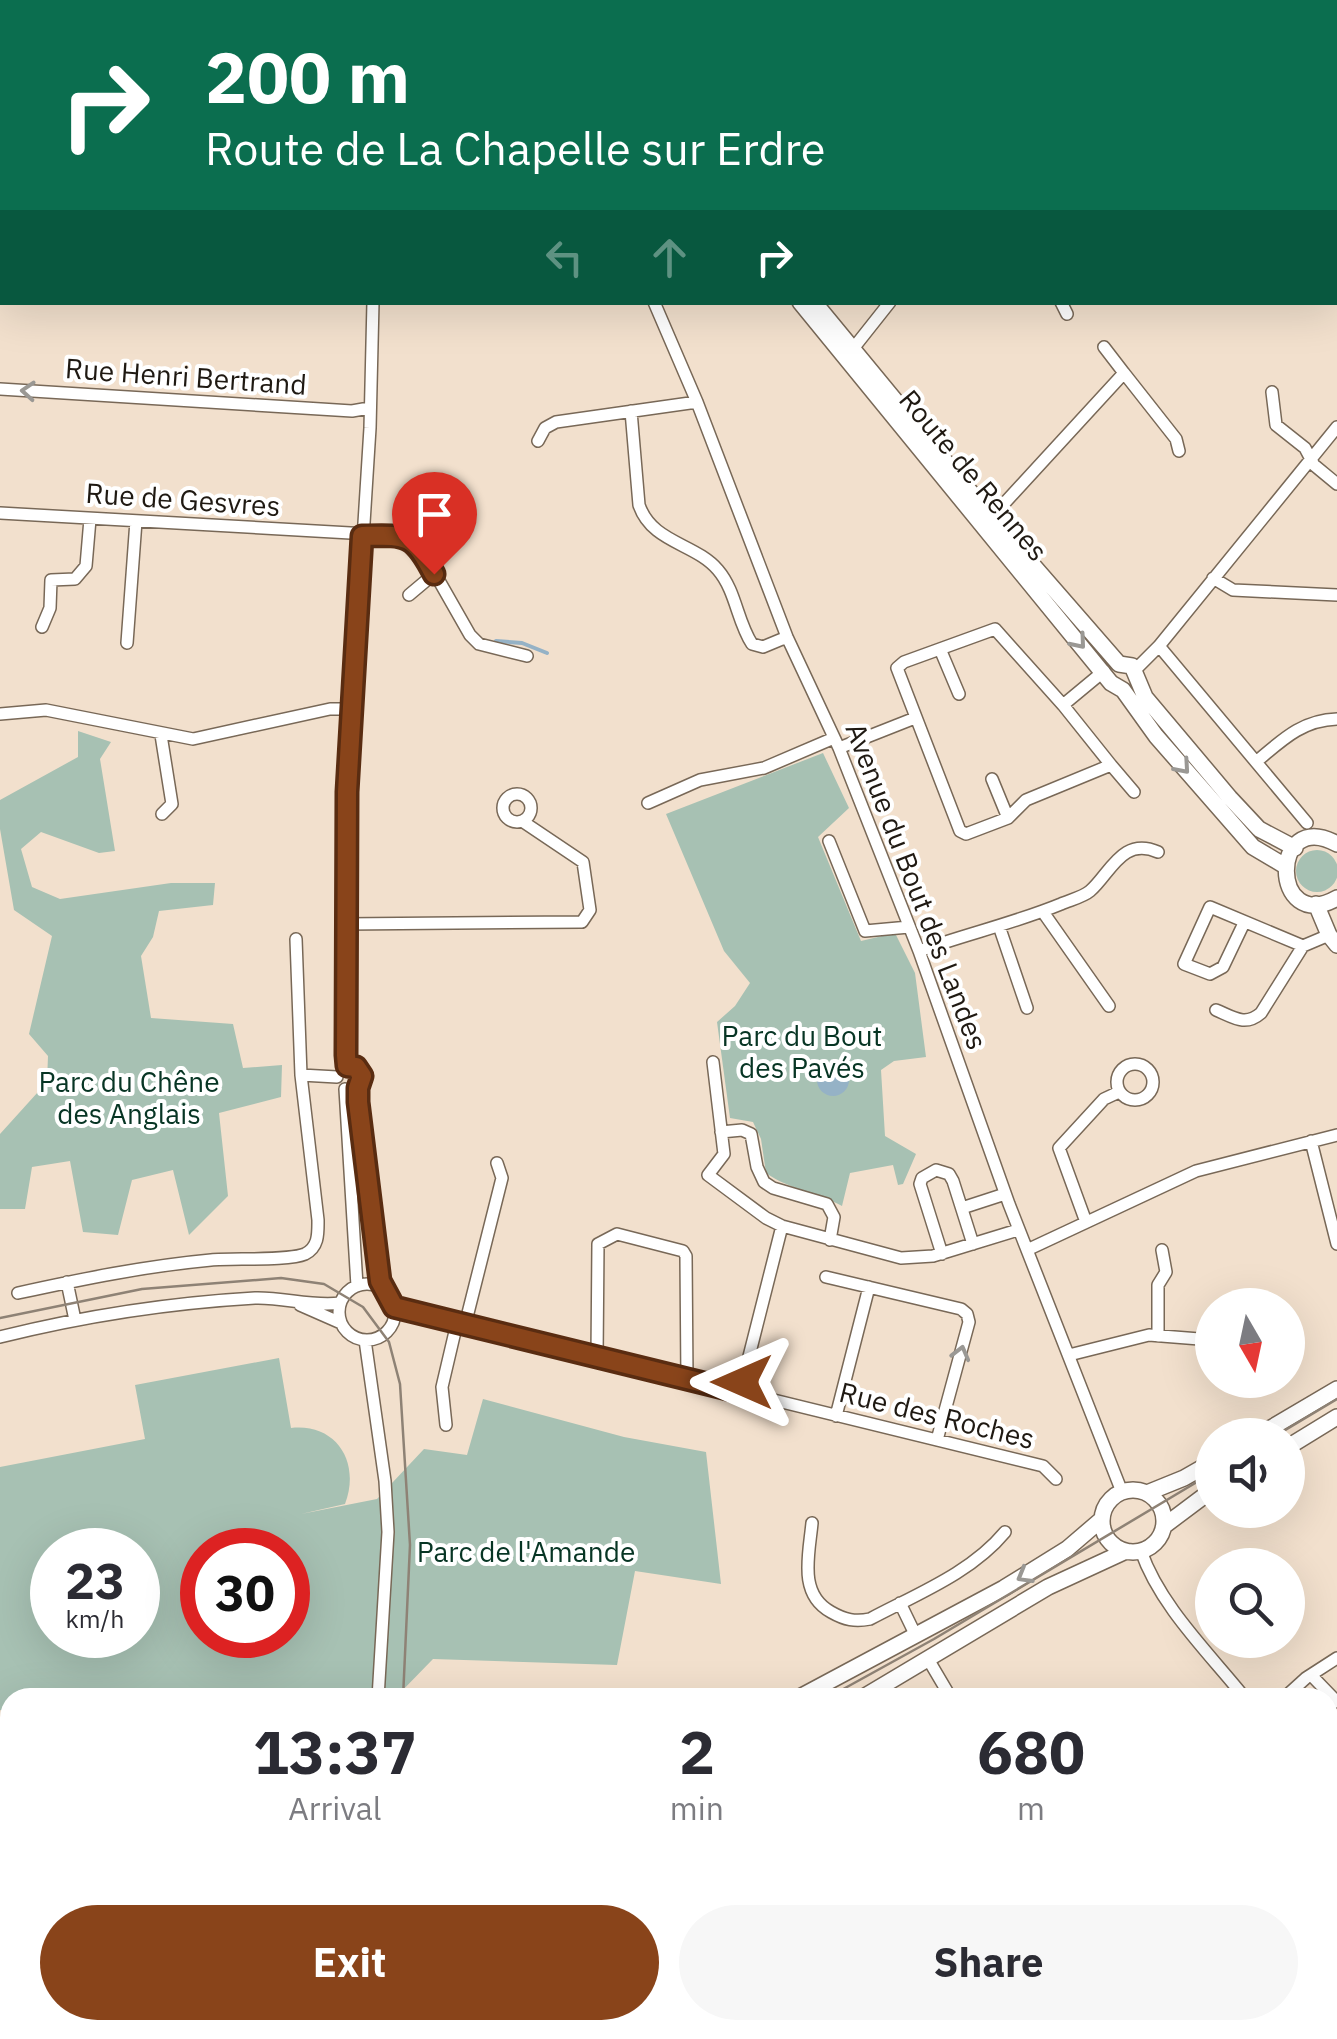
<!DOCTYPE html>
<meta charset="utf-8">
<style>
body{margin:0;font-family:"IBM Plex Sans",sans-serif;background:#f7f7f7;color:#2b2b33;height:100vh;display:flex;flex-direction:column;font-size:38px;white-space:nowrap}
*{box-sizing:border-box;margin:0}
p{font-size:32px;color:#7c7c81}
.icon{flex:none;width:55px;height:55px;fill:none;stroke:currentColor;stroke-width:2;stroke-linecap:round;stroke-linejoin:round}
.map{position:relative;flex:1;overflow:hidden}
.sheet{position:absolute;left:0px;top:1688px;width:1338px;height:352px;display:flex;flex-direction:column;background:#fff;border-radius:30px 30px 0 0;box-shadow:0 10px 40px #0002}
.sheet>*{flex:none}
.top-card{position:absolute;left:0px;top:0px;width:1338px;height:305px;box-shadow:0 10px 40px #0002;background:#0b6e4f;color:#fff;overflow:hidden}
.needle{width:65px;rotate:171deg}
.fabs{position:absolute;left:1195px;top:1288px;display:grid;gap:20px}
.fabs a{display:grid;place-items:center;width:110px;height:110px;border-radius:50%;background:#fff;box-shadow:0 10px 40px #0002;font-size:50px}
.speed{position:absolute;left:30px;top:1528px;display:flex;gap:20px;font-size:50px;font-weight:700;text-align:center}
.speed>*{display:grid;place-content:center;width:130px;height:130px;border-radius:50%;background:#fff;box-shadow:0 10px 40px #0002;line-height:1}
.speed small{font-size:25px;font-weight:400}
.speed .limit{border:15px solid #d22;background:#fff;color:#111}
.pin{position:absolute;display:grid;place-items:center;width:85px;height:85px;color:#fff;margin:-102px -42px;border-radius:50% 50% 50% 0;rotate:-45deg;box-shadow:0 0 10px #0007}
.pin .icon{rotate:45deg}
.me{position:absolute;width:110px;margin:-55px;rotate:270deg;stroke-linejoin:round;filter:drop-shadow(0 0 8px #0008)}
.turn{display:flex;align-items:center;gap:35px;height:210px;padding:0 40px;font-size:45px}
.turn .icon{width:130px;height:130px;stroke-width:2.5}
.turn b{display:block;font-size:70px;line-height:85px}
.lanes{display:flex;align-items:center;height:95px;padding:0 40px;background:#0003;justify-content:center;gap:50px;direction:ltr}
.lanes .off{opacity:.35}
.eta{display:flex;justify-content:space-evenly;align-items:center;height:170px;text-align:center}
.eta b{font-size:60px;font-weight:700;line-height:70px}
.button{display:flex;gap:20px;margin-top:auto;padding:20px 40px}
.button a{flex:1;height:115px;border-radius:60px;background:#89441a;color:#fff;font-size:40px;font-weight:700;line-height:115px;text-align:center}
.button a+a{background:#f7f7f7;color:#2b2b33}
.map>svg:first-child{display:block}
.green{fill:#a7c1b3;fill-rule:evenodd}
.water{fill:#95b2c6}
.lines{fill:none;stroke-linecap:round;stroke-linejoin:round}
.stream{stroke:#95b2c6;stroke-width:4}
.minor-casing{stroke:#786857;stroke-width:14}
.major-casing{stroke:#786857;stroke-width:18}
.minor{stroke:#fff;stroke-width:11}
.major{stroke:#fff;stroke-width:15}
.tram{stroke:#8e8275;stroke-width:2.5}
.oneway{stroke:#9a9894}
.route-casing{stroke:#592c11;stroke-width:25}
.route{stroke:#89441a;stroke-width:18}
.labels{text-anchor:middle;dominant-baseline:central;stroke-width:8;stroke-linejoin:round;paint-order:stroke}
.street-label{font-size:28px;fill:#1f1912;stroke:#fff}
.park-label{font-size:28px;fill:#073524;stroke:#fff}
</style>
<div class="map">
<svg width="1337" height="2039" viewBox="0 0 1337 2039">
<rect width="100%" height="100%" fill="#f2e0cd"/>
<path class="green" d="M 78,731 L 111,742 L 100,759 L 115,851 L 99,853 L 41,832 L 21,849 L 32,887 L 60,899 L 171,883 L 215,883 L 213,905 L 159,911 L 153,937 L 141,956 L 151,1018 L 233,1024 L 243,1068 L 282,1065 L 281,1097 L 219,1113 L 228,1196 L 189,1235 L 173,1170 L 132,1180 L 118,1235 L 83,1232 L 70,1161 L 32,1167 L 25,1209 L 0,1209 L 0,1134 L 47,1082 L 48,1056 L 29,1034 L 52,936 L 14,910 L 0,829 L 0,800 L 78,757 Z
M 823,753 L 849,808 L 818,837 L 861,941 L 895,933 L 915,973 L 926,1057 L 894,1061 L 881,1070 L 885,1136 L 916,1154 L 903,1184 L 898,1185 L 893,1165 L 850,1173 L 842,1206 C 817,1192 790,1190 766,1173 L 761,1139 L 753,1122 L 730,1118 L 717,1022 L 735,1006 L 750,983 L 724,951 L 666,814 Z
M1296 871a21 21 0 1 1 42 0a21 21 0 1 1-42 0Z
M 279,1358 L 291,1428 C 336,1423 361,1462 345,1504 L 301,1514 L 377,1499 L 424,1449 L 467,1455 L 483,1399 L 624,1437 L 706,1452 L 721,1584 L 635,1571 L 617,1665 L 433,1659 L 396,1697 L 10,1698 L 10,1713 L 0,1710 L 0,1467 L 145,1439 L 135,1385 ZM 52,1550 L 138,1550 L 138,1635 L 52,1635 ZM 202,1550 L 288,1550 L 288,1635 L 202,1635 Z"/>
<path class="water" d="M817 1080a16 16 0 1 1 32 0a16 16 0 1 1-32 0Z"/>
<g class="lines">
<path class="stream" d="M 496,641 L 522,643 L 547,653"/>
<defs>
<path id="minor" d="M 59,0 L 60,2
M 265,0 L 265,2
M 365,0 L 365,2
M 946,0 L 947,2
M 1186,0 L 1190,2
M 820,2 L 822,0
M 1092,2 L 1094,0
M 0,58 L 2,58
M 1335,88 L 1337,89
M 0,227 L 2,227
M 654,302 L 697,402 L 787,637 L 839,748 L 919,951 L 1009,1204 L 1122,1492
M 1061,302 L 1067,314
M 1104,347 L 1124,373
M 852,350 L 890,302
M 0,389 L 352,411 L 369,408
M 1272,392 L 1276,425 L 1305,448 L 1314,465 L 1337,484
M 631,411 L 639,505 C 652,543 695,543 718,570 C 736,591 737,621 752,644 L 763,647 L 787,637
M 538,441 L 545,428 L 556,422 L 697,402
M 0,513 L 403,536 L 421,549 L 470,635 L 479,644 L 527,656
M 989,520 L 1124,373 L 1176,439 L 1179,451
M 1213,578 L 1233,590 L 1337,595
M 409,595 L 434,574
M 42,627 L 50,608 L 51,580 L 75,579 L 86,566 L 90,519
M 127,643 L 136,521
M 1159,646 L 1307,823
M 940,649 L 959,694
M 1135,670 L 1159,646 L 1337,427
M 1063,705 L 995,629 L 904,662 L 897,668 L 960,831 L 966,834 L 1008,818 L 1026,800 L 1111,765 L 1063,705 L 1104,671
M 0,714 L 46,710 L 193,739 L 330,709 L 351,709
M 161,735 L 172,804 L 162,814
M 839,748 L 915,718
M 1256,762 C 1282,740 1302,720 1337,719
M 1111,765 L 1134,792
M 992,779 L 1008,818
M503 808a14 14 0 1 1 28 0a14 14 0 1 1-28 0Z
M 648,803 L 700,780 L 764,768 L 834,738
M 829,841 L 865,931 L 909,927
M 1043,912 L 1109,1006
M 1244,923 L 1223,967 L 1210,974 L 1184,964 L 1210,907 L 1303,946 L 1329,935
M 345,924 L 582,922 L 590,910 L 583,862 L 522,821
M 999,926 L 1027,1008
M 919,951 C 966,934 1015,923 1061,904 C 1070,900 1083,897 1090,891 C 1110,874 1122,836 1158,852
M 1216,1010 C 1233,1017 1245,1027 1261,1013 L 1303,946
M 713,1062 L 724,1154 L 708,1175 L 766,1218 L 782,1226 L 901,1258 L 933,1256 L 1018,1230
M1117 1082a18 18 0 1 1 36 0a18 18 0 1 1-36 0Z
M 347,1066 L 347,792 L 370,428 L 373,302
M 347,1066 L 356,1067 L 362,1076 L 358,1088 L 358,1102 L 379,1272 L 385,1291
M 301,1075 L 337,1077
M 345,1089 L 357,1286
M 721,1132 L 742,1130 L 751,1134 L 757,1167 L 764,1182 L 773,1188 L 827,1204 L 834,1217 L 830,1240
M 1311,1141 L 1337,1244
M 962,1208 L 1005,1194
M 1086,1222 L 1059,1148 L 1104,1099 L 1119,1092
M 1027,1250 L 1196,1171 L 1337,1135
M 942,1254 L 920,1184 L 922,1178 L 936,1170 L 949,1174 L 953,1181 L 973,1244
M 826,1277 L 961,1309 L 967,1314 L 969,1322 L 937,1440
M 67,1282 L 75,1320
M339 1312a28 28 0 1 1 56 0a28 28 0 1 1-56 0Z
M 18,1293 C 82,1279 146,1266 211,1260 C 232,1258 289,1261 305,1254 C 319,1247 318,1233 318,1220 L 301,1075 L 296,939
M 300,1305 L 341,1323
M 394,1307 L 1043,1466 L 1056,1479
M 465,1325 L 502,1178 L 497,1163
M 1158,1336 L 1158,1285 L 1166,1272 L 1162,1250
M 0,1337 C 84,1316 169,1303 255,1298 C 283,1297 313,1307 340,1303
M 365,1340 L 385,1481 L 388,1532 L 378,1698
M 1069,1355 L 1149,1335 L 1212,1340
M 597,1357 L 598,1244 L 617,1234 L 683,1251 L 686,1256 L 687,1379
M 740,1392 L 782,1226
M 836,1416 L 869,1287
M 446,1425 L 442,1387 L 457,1323
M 812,1523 C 809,1555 798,1594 831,1612 C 845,1620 855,1622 870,1619 C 917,1594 971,1573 1005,1532
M 1141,1551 C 1160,1606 1209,1653 1245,1698
M 900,1603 L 916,1636
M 928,1659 L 951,1698
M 1311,1675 L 1337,1702
M 1284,1698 L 1306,1678 L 1337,1658
M 1328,1801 L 1337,1813
M 1328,1882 L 1337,1896
M 355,2030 L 356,2039
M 749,2030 L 750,2039
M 873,2030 L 965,2039
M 1066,2030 L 1069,2039
M 368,2039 L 369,2030"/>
<path id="major" d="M 543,0 L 545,2
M 562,2 L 564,0
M 800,302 L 1111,683 L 1123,690 L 1156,736 L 1253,847 L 1285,866
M 814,302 L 992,518 L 1119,664
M 1119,664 L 1132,666 L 1145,697 L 1230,798 L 1259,829 L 1295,848
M 1337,844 C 1269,806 1270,936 1337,898
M 1316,904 L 1329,935 L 1337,945
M 1259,1435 L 1337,1389
M 1288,1447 L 1337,1417
M1102 1521a31 31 0 1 1 62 0a31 31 0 1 1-62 0Z
M 1147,1493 L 1184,1478 L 1212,1462
M 1164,1526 L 1212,1490
M 798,1698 L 1004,1588 L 1067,1549 L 1102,1519
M 862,1698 L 1048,1587 L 1126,1551
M 0,1857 L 10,1859
M 0,1868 L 10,1869"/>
</defs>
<use href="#minor" class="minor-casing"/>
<use href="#major" class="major-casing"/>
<use href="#minor" class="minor"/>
<use href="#major" class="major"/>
<path class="tram" d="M 0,1318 L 142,1289 L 281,1278 L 324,1284 L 363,1307 L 389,1342 L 400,1384 L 410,1545 L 403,1698
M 1277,1435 L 1337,1399
M 827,1698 L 934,1639 L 1212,1473"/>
</g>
<defs><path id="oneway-chevron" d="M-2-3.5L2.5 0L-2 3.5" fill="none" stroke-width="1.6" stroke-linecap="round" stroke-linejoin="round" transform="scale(2.5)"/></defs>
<g class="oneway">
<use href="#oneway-chevron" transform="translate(28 391) rotate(-176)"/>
<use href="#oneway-chevron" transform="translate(1079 642) rotate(50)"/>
<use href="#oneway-chevron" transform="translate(1183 767) rotate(49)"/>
<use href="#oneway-chevron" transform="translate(961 1353) rotate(-75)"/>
<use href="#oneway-chevron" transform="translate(1024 1576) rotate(150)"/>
</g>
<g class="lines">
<defs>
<path id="route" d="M 434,574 C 413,533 406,535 362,536 L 347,792 L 346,1055 L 347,1066 L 356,1067 L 362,1076 L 358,1088 L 358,1102 L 380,1281 L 394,1307 L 740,1392 L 742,1382"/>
</defs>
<use href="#route" class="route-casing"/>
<use href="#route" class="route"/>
</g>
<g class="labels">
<g class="street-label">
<text transform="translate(186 376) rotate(4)">Rue Henri Bertrand</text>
<text transform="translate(974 475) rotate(50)">Route de Rennes</text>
<text transform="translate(183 499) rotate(4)">Rue de Gesvres</text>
<text transform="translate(917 886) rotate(69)">Avenue du Bout des Landes</text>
<text transform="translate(937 1415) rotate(14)">Rue des Roches</text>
</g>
<g class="park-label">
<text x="802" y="1035">Parc du Bout<tspan x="802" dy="32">des Pavés</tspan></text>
<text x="129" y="1081">Parc du Chêne<tspan x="129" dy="32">des Anglais</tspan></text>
<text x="526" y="1551">Parc de l'Amande</text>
</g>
</g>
</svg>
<div class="fabs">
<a><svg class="needle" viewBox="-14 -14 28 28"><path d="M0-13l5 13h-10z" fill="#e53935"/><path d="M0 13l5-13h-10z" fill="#7c7c81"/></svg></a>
<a><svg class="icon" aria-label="sound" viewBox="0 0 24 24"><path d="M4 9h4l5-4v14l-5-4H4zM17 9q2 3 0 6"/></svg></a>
<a><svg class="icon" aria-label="search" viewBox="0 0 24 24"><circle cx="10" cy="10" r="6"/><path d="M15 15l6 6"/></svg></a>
</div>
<div class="speed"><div>23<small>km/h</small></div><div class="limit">30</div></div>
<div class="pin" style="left:434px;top:574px;background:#d93025"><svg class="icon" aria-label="arrive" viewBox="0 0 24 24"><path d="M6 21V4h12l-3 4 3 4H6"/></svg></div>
<svg class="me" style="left:742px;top:1382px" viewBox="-20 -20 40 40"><path d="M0-17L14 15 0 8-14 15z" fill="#89441a" stroke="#fff" stroke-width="4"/></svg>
<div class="top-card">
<div class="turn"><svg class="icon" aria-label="right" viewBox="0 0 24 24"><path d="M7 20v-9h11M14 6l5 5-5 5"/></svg><div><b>200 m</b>Route de La Chapelle sur Erdre</div></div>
<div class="lanes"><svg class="icon off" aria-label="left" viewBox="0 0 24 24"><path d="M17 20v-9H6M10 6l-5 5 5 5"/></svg><svg class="icon off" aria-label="ahead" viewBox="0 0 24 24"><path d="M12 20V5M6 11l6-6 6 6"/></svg><svg class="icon" aria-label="right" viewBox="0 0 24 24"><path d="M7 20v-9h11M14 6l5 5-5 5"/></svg></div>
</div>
<section class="sheet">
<div class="eta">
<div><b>13:37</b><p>Arrival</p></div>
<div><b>2</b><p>min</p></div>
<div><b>680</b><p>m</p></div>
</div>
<div class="button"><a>Exit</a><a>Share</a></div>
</section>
</div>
